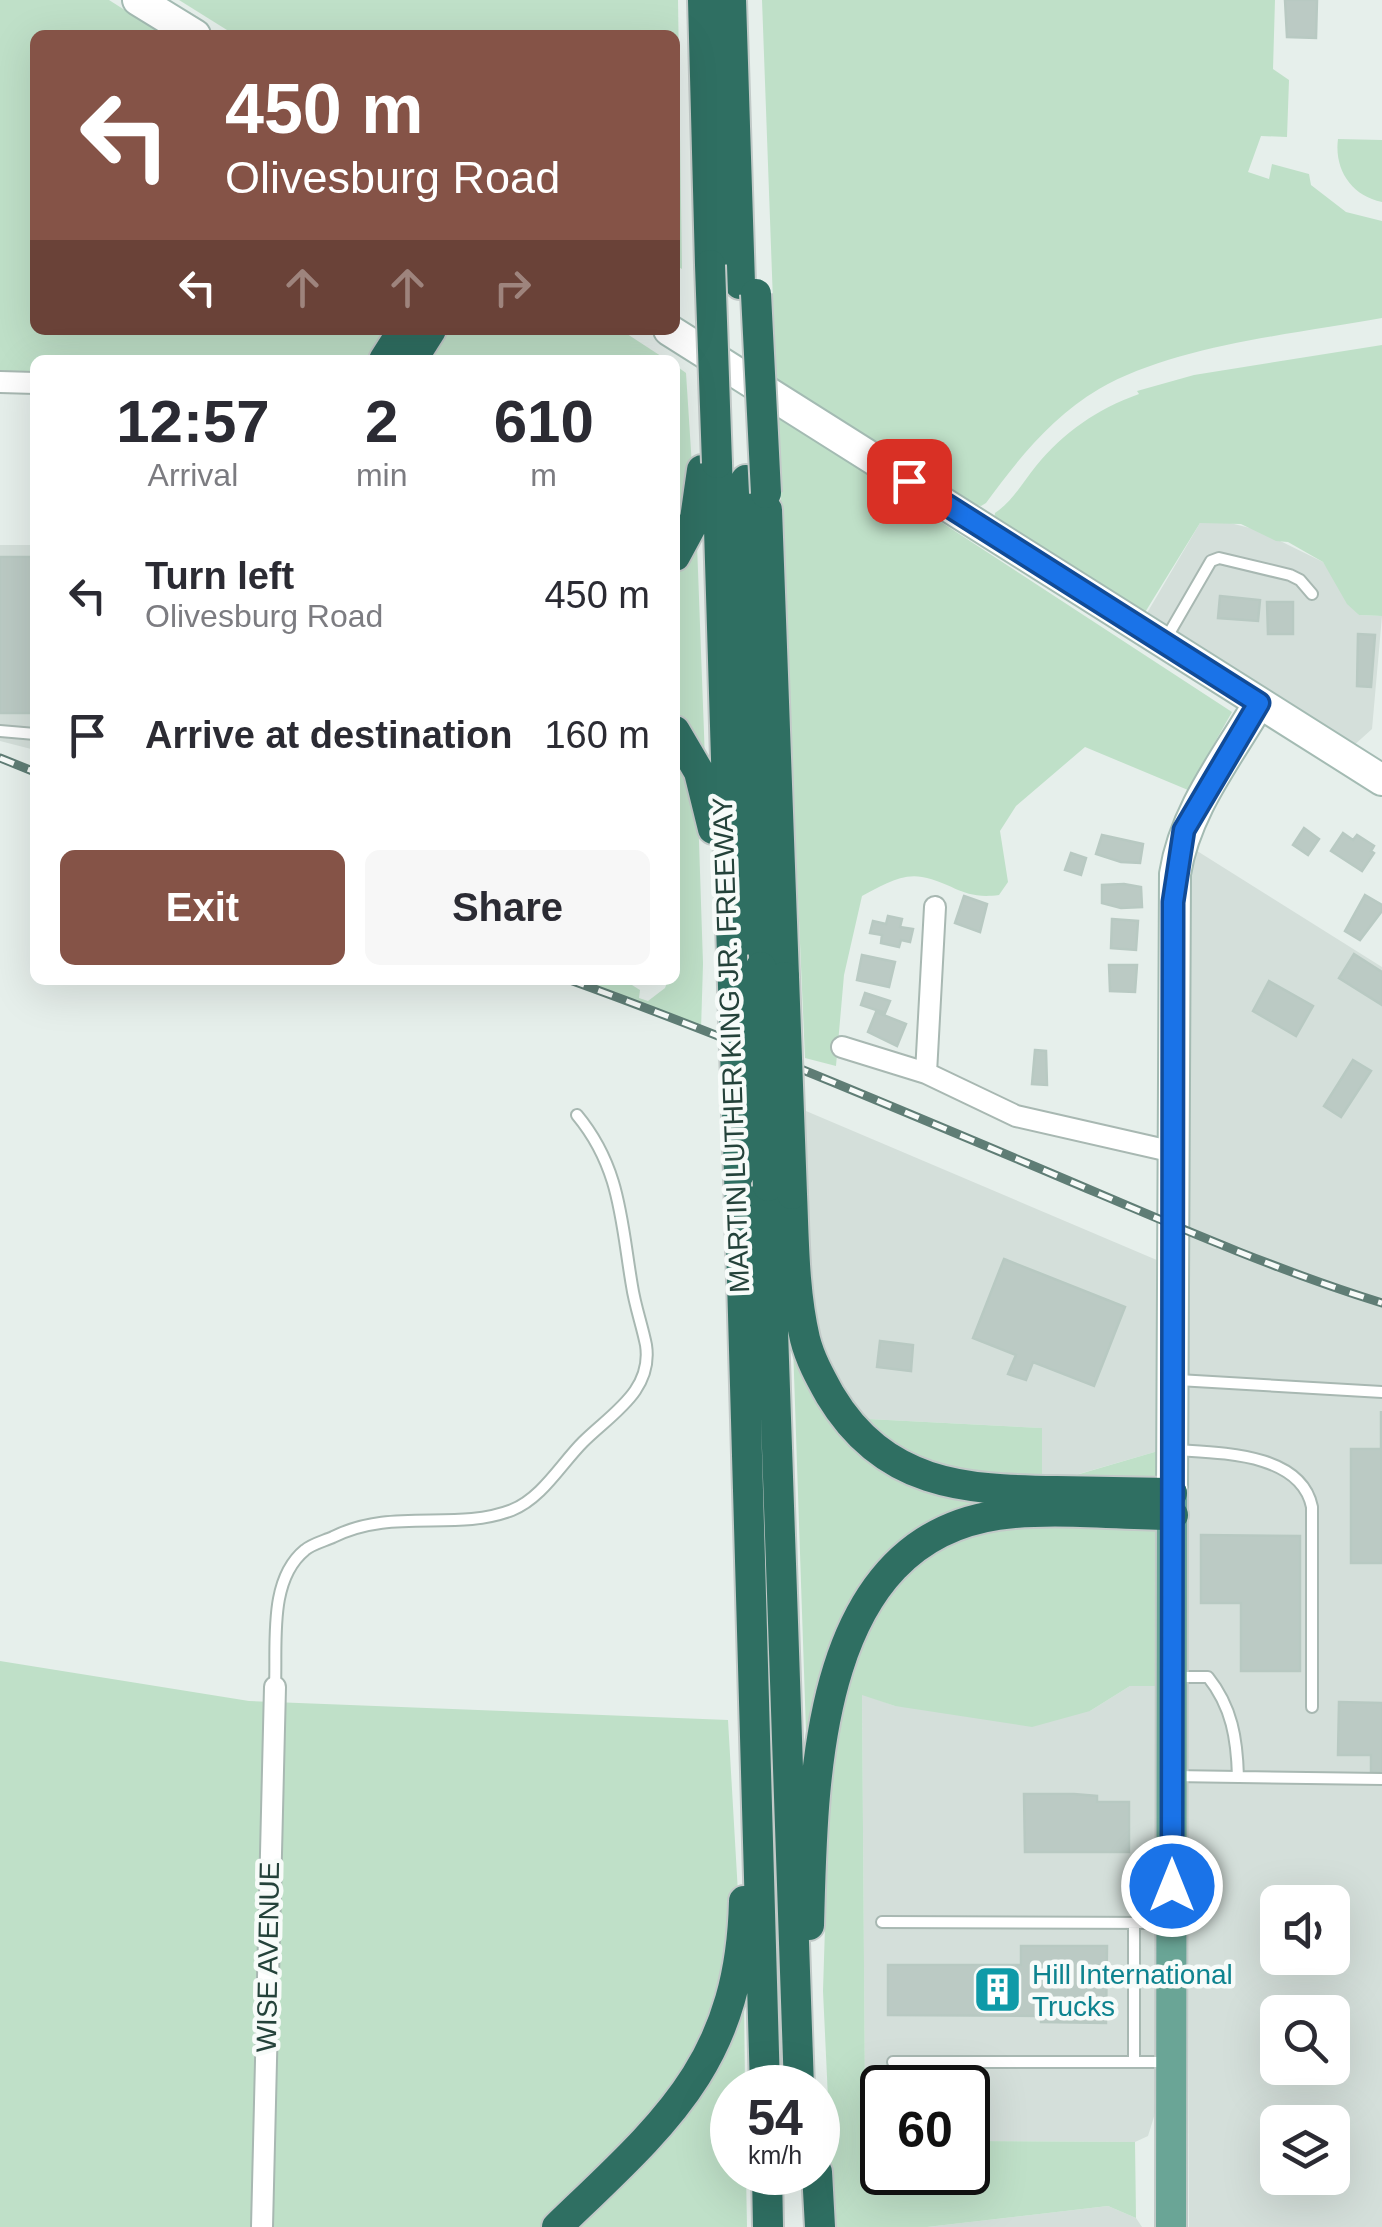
<!DOCTYPE html>
<style>
body{margin:0;font-family:Helvetica,sans-serif;background:#f7f7f7;color:#2b2b33;height:100vh;display:flex;flex-direction:column;font-size:38px;white-space:nowrap}
*{box-sizing:border-box;margin:0}
p{font-size:32px;color:#7c7c81}
.icon{flex:none;width:55px;height:55px;fill:none;stroke:currentColor;stroke-width:2;stroke-linecap:round;stroke-linejoin:round}
.map{position:relative;flex:1;overflow:hidden}
.panel{position:absolute;left:30px;top:355px;width:650px;height:630px;display:flex;flex-direction:column;background:#fff;border-radius:15px;box-shadow:0 10px 40px #0002}
.panel>*{flex:none}
.guide{position:absolute;left:30px;top:30px;width:650px;height:305px;border-radius:15px;box-shadow:0 10px 40px #0002;background:#855347;color:#fff;overflow:hidden}
.controls{position:absolute;left:1260px;top:1885px;display:grid;gap:20px}
.controls a{display:grid;place-items:center;width:90px;height:90px;border-radius:15px;background:#fff;box-shadow:0 10px 40px #0002;font-size:50px}
.speed{position:absolute;left:710px;top:2065px;display:flex;gap:20px;font-size:50px;font-weight:700;text-align:center}
.speed>*{display:grid;place-content:center;width:130px;height:130px;border-radius:50%;background:#fff;box-shadow:0 10px 40px #0002;line-height:1}
.speed small{font-size:25px;font-weight:400}
.speed .limit{border:5px solid #111;border-radius:15px;background:#fff;color:#111}
.pin{position:absolute;display:grid;place-items:center;width:85px;height:85px;color:#fff;margin:-42px;border-radius:20px;box-shadow:0 5px 15px #0006}
.me{position:absolute;width:110px;margin:-55px;rotate:0deg;stroke-linejoin:round;filter:drop-shadow(0 0 8px #0008)}
.turn{display:flex;align-items:center;gap:35px;height:210px;padding:0 30px;font-size:45px}
.turn .icon{width:130px;height:130px;stroke-width:2.5}
.turn b{display:block;font-size:70px;line-height:85px}
.lanes{display:flex;align-items:center;height:95px;padding:0 30px;background:#0003;justify-content:center;gap:50px;direction:ltr}
.lanes .off{opacity:.35}
.eta{display:flex;justify-content:space-evenly;align-items:center;height:170px;text-align:center}
.eta b{font-size:60px;font-weight:700;line-height:70px}
.action{display:flex;gap:20px;margin-top:auto;padding:20px 30px}
.action a{flex:1;height:115px;border-radius:15px;background:#855347;color:#fff;font-size:40px;font-weight:700;line-height:115px;text-align:center}
.action a+a{background:#f7f7f7;color:#2b2b33}
ul{padding:0;list-style:none}
li{display:flex;align-items:center;gap:30px;height:140px;padding:0 30px}
li div{flex:1}
li b{display:block;font-size:38px}
li em{font-style:normal}
.map>svg:first-child{display:block}
.built{fill:#d4dfda;fill-rule:evenodd}
.green{fill:#bfe0c8}
.building{fill:#bbcac4;stroke:#b8c9c2;stroke-width:2.5}
.lines{fill:none;stroke-linecap:round;stroke-linejoin:round}
.service-casing{stroke:#a8b8b2;stroke-width:14}
.minor-casing{stroke:#a8b8b2;stroke-width:24}
.secondary-casing{stroke:#a4bbb3;stroke-width:34}
.primary-casing{stroke:#c2cac8;stroke-width:34}
.motorway-casing{stroke:#c2cac8;stroke-width:34}
.service{stroke:#fff;stroke-width:10}
.minor{stroke:#fff;stroke-width:20}
.secondary{stroke:#fff;stroke-width:30}
.primary{stroke:#6aa596;stroke-width:30}
.motorway{stroke:#2f6f62;stroke-width:30}
.rail-casing{stroke:#5f7d75;stroke-width:9}
.rail{stroke:#f7fbf9;stroke-width:5;stroke-dasharray:15;stroke-linecap:butt}
.motorway-bridge-casing{stroke:#c2cac8;stroke-width:34;stroke-linecap:butt}
.motorway-bridge{stroke:#2f6f62;stroke-width:30}
.route-casing{stroke:#114b97;stroke-width:25}
.route{stroke:#1a73e8;stroke-width:18}
.labels{text-anchor:middle;dominant-baseline:central;stroke-width:9;stroke-linejoin:round;paint-order:stroke}
.street-label{font-size:28px;fill:#24423a;stroke:#f7fbf9}
.culture-label{font-size:28px;fill:#0d838f;stroke:#f7fbf9;text-anchor:start}
</style>
<div class="map">
<svg width="1382" height="2227" viewBox="0 0 1382 2227">
<rect width="100%" height="100%" fill="#e6efeb"/>
<path class="built" d="M 1222,521 L 1258,530 L 1323,562 L 1359,615 L 1382,616 L 1372,729 L 1352,747 L 1147,613 L 1200,523 Z
M 0,545 L 35,545 L 35,750 L 0,741 Z
M 1194,849 L 1382,967 L 1382,2227 L 1189,2227 L 1186,1448 L 1158,1451 L 1041,1485 L 1041,1428 L 868,1419 L 851,1401 L 828,1362 L 809,1289 L 806,1111 L 1185,1272 L 1185,884 ZM 1278,1902 L 1332,1902 L 1332,1958 L 1278,1958 ZM 1278,2012 L 1332,2012 L 1332,2068 L 1278,2068 ZM 1278,2122 L 1332,2122 L 1332,2178 L 1278,2178 Z
M 1130,1686 L 1159,1686 L 1157,2107 L 1148,2136 L 1135,2142 L 968,2141 L 968,2088 L 882,2088 L 882,2117 L 865,2097 L 862,1694 L 895,1706 L 1090,1711 Z
M 1108,2206 L 1136,2218 L 1142,2227 L 927,2227 Z"/>
<path class="green" d="M 0,0 L 109,0 L 164,35 L 35,35 L 35,330 L 621,330 L 667,360 L 35,360 L 35,376 L 0,375 Z
M 179,0 L 678,0 L 682,269 L 675,265 L 675,35 L 235,35 Z
M 762,0 L 1275,0 L 1273,69 L 1289,80 L 1287,137 L 1261,136 L 1248,172 L 1269,179 L 1272,164 L 1309,174 L 1311,185 L 1346,212 L 1382,221 L 1382,318 C 1295,334 1175,345 1099,389 C 1052,417 1018,459 986,503 L 981,506 L 967,502 L 776,384 Z
M 1338,139 L 1382,140 L 1382,202 C 1351,196 1334,169 1338,139 Z
M 1382,345 L 1382,616 L 1359,615 L 1347,604 L 1323,562 L 1288,542 L 1276,541 L 1241,524 L 1200,523 L 1144,614 L 994,519 L 995,513 C 1012,502 1023,482 1036,466 C 1064,432 1097,409 1139,394 L 1137,391 L 1194,375 Z
M 675,365 L 686,373 L 697,544 L 705,760 L 698,811 L 703,964 L 701,1030 L 576,980 L 624,980 L 640,990 L 639,998 L 648,1001 L 665,988 L 668,980 L 675,980 Z
M 777,415 L 1232,712 L 1188,790 L 1085,747 L 1016,806 L 1000,831 L 1008,882 L 999,895 C 962,900 954,883 922,877 C 900,873 880,887 862,896 L 844,975 L 836,1066 L 805,1058 Z
M 809,1289 C 822,1341 829,1379 868,1419 L 1042,1428 L 1042,1485 L 1158,1451 L 1159,1686 L 1130,1686 L 1090,1711 L 1032,1727 L 895,1706 L 862,1695 L 865,2096 L 882,2117 L 882,2172 L 968,2172 L 968,2141 L 1135,2142 L 1136,2218 L 1108,2206 L 927,2227 L 834,2227 L 823,1991 L 825,1927 L 808,1791 L 793,1345 Z
M 0,1661 L 249,1701 L 728,1720 L 744,1997 L 745,2087 L 732,2088 L 732,2172 L 746,2173 L 747,2227 L 0,2227 Z"/>
<path class="building" d="M 1285,0 L 1317,0 L 1316,38 L 1287,37 Z
M 0,557 L 35,557 L 35,713 L 0,713 Z
M 1220,596 L 1260,600 L 1258,621 L 1218,618 Z
M 1267,602 L 1293,602 L 1293,634 L 1268,634 Z
M 1358,634 L 1375,635 L 1371,687 L 1357,686 Z
M 1304,828 L 1319,839 L 1308,855 L 1293,845 Z
M 1343,833 L 1353,840 L 1357,835 L 1374,846 L 1371,851 L 1374,853 L 1362,871 L 1331,851 Z
M 1102,835 L 1143,844 L 1140,863 L 1121,862 L 1096,854 Z
M 1071,853 L 1086,858 L 1081,875 L 1065,870 Z
M 1124,884 L 1141,887 L 1142,907 L 1121,908 L 1102,903 L 1102,885 Z
M 1365,895 L 1382,905 L 1382,911 L 1360,940 L 1345,931 Z
M 964,896 L 987,904 L 980,932 L 955,923 Z
M 888,916 L 902,919 L 900,927 L 913,929 L 910,942 L 901,940 L 899,947 L 881,943 L 882,935 L 870,933 L 873,921 L 886,924 Z
M 1112,919 L 1138,921 L 1136,950 L 1111,948 Z
M 1354,954 L 1382,972 L 1382,1005 L 1339,978 Z
M 862,955 L 895,962 L 889,987 L 857,980 Z
M 1109,965 L 1137,965 L 1135,992 L 1110,991 Z
M 1269,981 L 1313,1006 L 1296,1036 L 1253,1011 Z
M 865,993 L 890,1001 L 885,1013 L 861,1005 Z
M 876,1012 L 906,1024 L 897,1046 L 868,1032 Z
M 1035,1050 L 1046,1051 L 1047,1085 L 1032,1084 Z
M 1353,1060 L 1371,1071 L 1341,1117 L 1324,1106 Z
M 1004,1259 L 1125,1307 L 1094,1386 L 1033,1362 L 1026,1380 L 1008,1374 L 1016,1355 L 973,1338 Z
M 880,1341 L 913,1345 L 911,1371 L 877,1367 Z
M 1381,1411 L 1382,1563 L 1351,1563 L 1351,1449 L 1381,1449 Z
M 1201,1535 L 1300,1536 L 1300,1671 L 1241,1671 L 1241,1603 L 1201,1603 Z
M 1339,1702 L 1382,1703 L 1382,1772 L 1371,1772 L 1371,1755 L 1338,1755 Z
M 1024,1794 L 1074,1794 L 1097,1796 L 1097,1802 L 1129,1802 L 1129,1852 L 1025,1852 Z
M 1021,1946 L 1107,1946 L 1106,2023 L 1041,2022 L 1041,2016 L 888,2015 L 888,1965 L 1021,1965 Z"/>
<g class="lines">
<defs>
<path id="service" d="M 1167,637 L 1211,561 L 1219,558 L 1290,575 L 1300,580 L 1312,594
M 0,731 L 35,734
M 1178,1380 L 1382,1392
M 1177,1450 C 1221,1453 1301,1453 1312,1507 L 1312,1707
M 1173,1677 L 1208,1677 C 1232,1707 1237,1739 1238,1777
M 275,1687 C 277,1643 268,1580 305,1550 C 312,1544 324,1541 333,1537 C 393,1507 455,1532 512,1510 C 542,1498 561,1464 583,1442 C 611,1414 653,1391 646,1345 C 642,1325 635,1306 632,1286 C 621,1222 621,1168 577,1115
M 1173,1776 L 1382,1779
M 882,1922 L 1166,1923
M 893,2062 L 1170,2062
M 1134,2062 L 1134,1923"/>
<path id="minor" d="M 0,382 L 35,383
M 842,1047 L 926,1073 L 1016,1116 L 1174,1152
M 926,1073 L 935,907
M 262,2227 L 275,1687"/>
<path id="secondary" d="M 138,0 L 195,35
M 669,330 L 1382,780
M 1172,1493 L 1175,874 C 1185,810 1227,758 1259,703"/>
<path id="primary" d="M 1171,2227 L 1172,1493"/>
<path id="motorway" d="M 703,0 L 710,265
M 731,0 L 740,284
M 384,360 L 403,330
M 412,360 L 431,330
M 717,463 L 732,955
M 746,480 L 761,967
M 767,510 L 784,977
M 675,556 L 695,519 L 702,470
M 675,731 L 699,772 L 713,829
M 739,1174 L 765,2088
M 768,1186 L 799,2088
M 792,1194 C 794,1242 794,1292 805,1339 C 810,1359 820,1377 830,1395 C 884,1485 963,1490 1057,1491 C 1096,1492 1134,1492 1172,1493
M 809,1925 C 813,1782 813,1542 998,1515 C 1050,1507 1119,1515 1173,1515
M 767,2172 L 768,2227
M 817,2172 L 820,2227
M 557,2227 C 665,2123 740,2063 744,1901"/>
</defs>
<use href="#service" class="service-casing"/>
<use href="#minor" class="minor-casing"/>
<use href="#secondary" class="secondary-casing"/>
<use href="#primary" class="primary-casing"/>
<use href="#motorway" class="motorway-casing"/>
<use href="#service" class="service"/>
<use href="#minor" class="minor"/>
<use href="#secondary" class="secondary"/>
<use href="#primary" class="primary"/>
<use href="#motorway" class="motorway"/>
<defs>
<path id="rail" d="M 0,758 L 35,772
M 570,980 C 725,1036 877,1100 1029,1164 C 1146,1213 1260,1265 1382,1303"/>
</defs>
<use href="#rail" class="rail-casing"/>
<use href="#rail" class="rail"/>
<defs>
<path id="motorway-bridge" d="M 710,265 L 717,463
M 756,294 L 766,493
M 732,955 L 739,1174
M 761,967 L 768,1186
M 784,977 L 792,1194"/>
</defs>
<use href="#motorway-bridge" class="motorway-bridge-casing"/>
<use href="#motorway-bridge" class="motorway-bridge"/>
</g>
<g class="lines">
<defs>
<path id="route" d="M 909,481 L 1259,703 L 1184,830 L 1173,902 L 1172,1886"/>
</defs>
<use href="#route" class="route-casing"/>
<use href="#route" class="route"/>
</g>
<defs>
<symbol id="building-square" viewBox="-11 -11 22 22"><rect x="-9" y="-9" width="18" height="18" rx="4" fill="#0f9aa8" stroke="#f7fbf9"/><path d="M-4-6H4V6H1V3H-1V6H-4ZM-2.5-4.3h1.7v1.8h-1.7ZM.8-4.3h1.7v1.8H.8ZM-2.5-1h1.7V.8h-1.7ZM.8-1h1.7V.8H.8Z" fill="#fff"/></symbol>
</defs>
<g fill-rule="evenodd">
<use href="#building-square" x="970" y="1962" width="55" height="55"/>
</g>
<g class="labels">
<g class="street-label">
<text transform="translate(731 1045) rotate(-92)">MARTIN LUTHER KING JR. FREEWAY</text>
<text transform="translate(268 1957) rotate(-89)">WISE AVENUE</text>
</g>
<g class="culture-label">
<text x="1032" y="1974">Hill International<tspan x="1032" dy="32">Trucks</tspan></text>
</g>
</g>
</svg>
<div class="controls">
<a><svg class="icon" aria-label="sound" viewBox="0 0 24 24"><path d="M4 9h4l5-4v14l-5-4H4zM17 9q2 3 0 6"/></svg></a>
<a><svg class="icon" aria-label="search" viewBox="0 0 24 24"><circle cx="10" cy="10" r="6"/><path d="M15 15l6 6"/></svg></a>
<a><svg class="icon" aria-label="layers" viewBox="0 0 24 24"><path d="M12 4l9 5-9 5-9-5zM3 14l9 5 9-5"/></svg></a>
</div>
<div class="speed"><div>54<small>km/h</small></div><div class="limit">60</div></div>
<div class="pin" style="left:909px;top:481px;background:#d93025"><svg class="icon" aria-label="arrive" viewBox="0 0 24 24"><path d="M6 21V4h12l-3 4 3 4H6"/></svg></div>
<svg class="me" style="left:1172px;top:1886px" viewBox="-20 -20 40 40"><circle r="17" fill="#1a73e8" stroke="#fff" stroke-width="3"/><path d="M0-11L8 9 0 5-8 9z" fill="#fff"/></svg>
<div class="guide">
<div class="turn"><svg class="icon" aria-label="left" viewBox="0 0 24 24"><path d="M17 20v-9H6M10 6l-5 5 5 5"/></svg><div><b>450 m</b>Olivesburg Road</div></div>
<div class="lanes"><svg class="icon" aria-label="left" viewBox="0 0 24 24"><path d="M17 20v-9H6M10 6l-5 5 5 5"/></svg><svg class="icon off" aria-label="ahead" viewBox="0 0 24 24"><path d="M12 20V5M6 11l6-6 6 6"/></svg><svg class="icon off" aria-label="ahead" viewBox="0 0 24 24"><path d="M12 20V5M6 11l6-6 6 6"/></svg><svg class="icon off" aria-label="right" viewBox="0 0 24 24"><path d="M7 20v-9h11M14 6l5 5-5 5"/></svg></div>
</div>
<section class="panel">
<div class="eta">
<div><b>12:57</b><p>Arrival</p></div>
<div><b>2</b><p>min</p></div>
<div><b>610</b><p>m</p></div>
</div>
<ul>
<li><svg class="icon" aria-label="left" viewBox="0 0 24 24"><path d="M17 20v-9H6M10 6l-5 5 5 5"/></svg><div><b>Turn left</b><p>Olivesburg Road</p></div><em>450 m</em></li>
<li><svg class="icon" aria-label="arrive" viewBox="0 0 24 24"><path d="M6 21V4h12l-3 4 3 4H6"/></svg><div><b>Arrive at destination</b></div><em>160 m</em></li>
</ul>
<div class="action"><a>Exit</a><a>Share</a></div>
</section>
</div>
